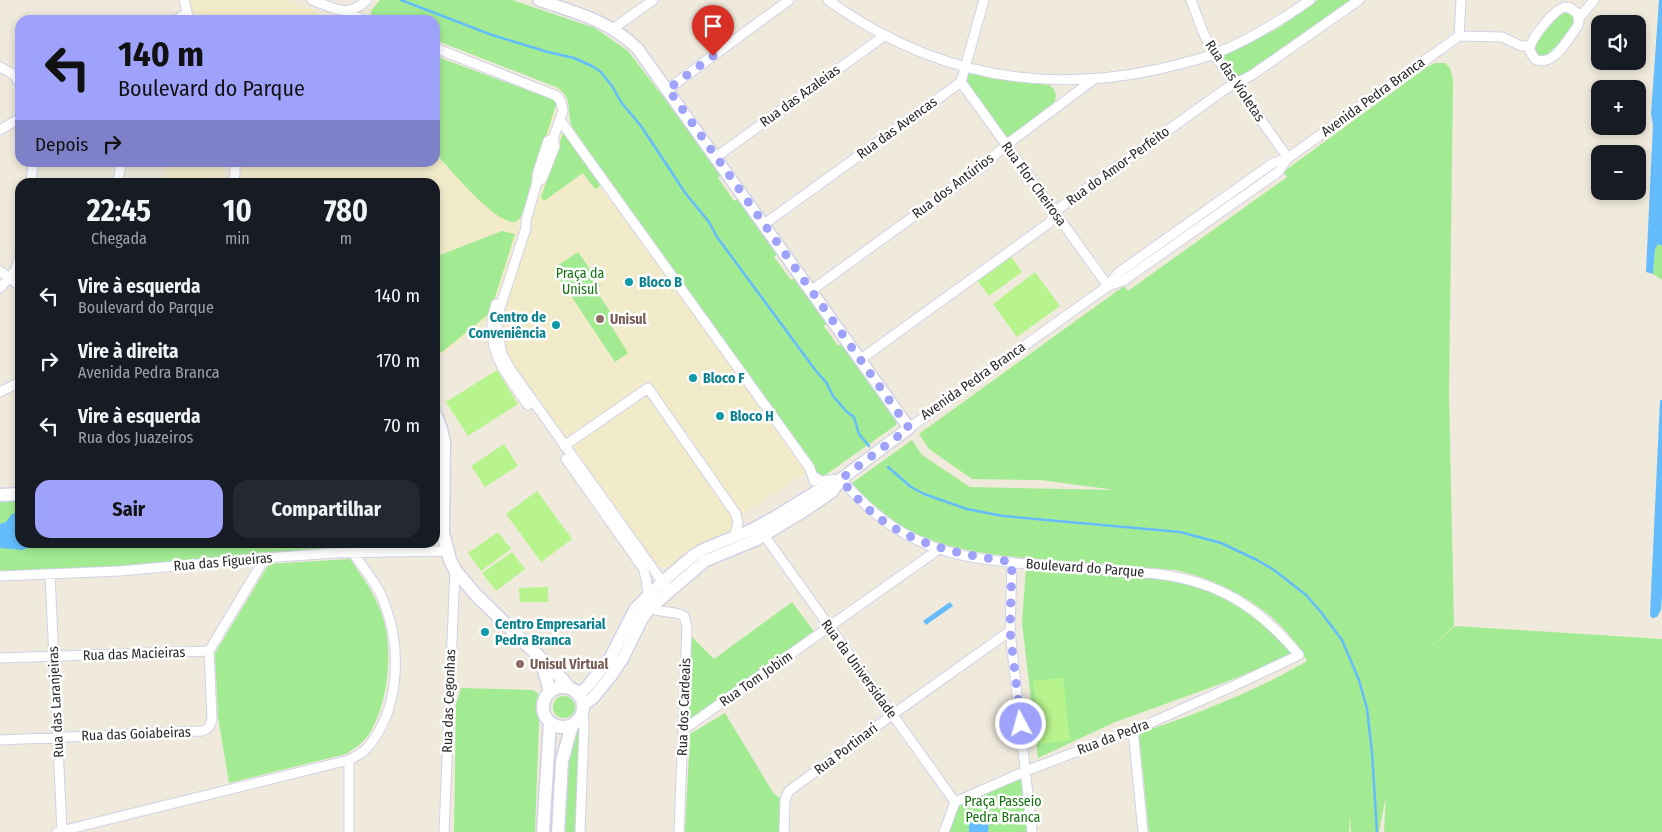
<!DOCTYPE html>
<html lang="pt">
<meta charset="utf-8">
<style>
body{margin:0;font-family:"Fira Sans Condensed",sans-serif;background:#242831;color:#f1f3f6;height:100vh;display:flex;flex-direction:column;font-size:19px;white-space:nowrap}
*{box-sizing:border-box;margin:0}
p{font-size:16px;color:#9ea1a6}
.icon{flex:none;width:28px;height:28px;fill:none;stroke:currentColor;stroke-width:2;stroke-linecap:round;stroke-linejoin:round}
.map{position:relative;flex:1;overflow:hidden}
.panel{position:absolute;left:15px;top:178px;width:425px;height:370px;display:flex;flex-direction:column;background:#171b24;border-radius:15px;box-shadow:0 2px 8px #0003}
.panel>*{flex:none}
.hud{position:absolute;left:15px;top:15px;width:425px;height:152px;border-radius:15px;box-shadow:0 2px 8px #0003;background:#9ea2fa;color:#111;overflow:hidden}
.tools{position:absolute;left:1591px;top:15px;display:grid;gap:10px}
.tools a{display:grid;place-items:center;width:55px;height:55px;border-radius:10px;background:#171b24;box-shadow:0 2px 8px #0003;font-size:25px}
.pin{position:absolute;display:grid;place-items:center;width:42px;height:42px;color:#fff;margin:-51px -21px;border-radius:50% 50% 50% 0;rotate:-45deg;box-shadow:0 0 5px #0007}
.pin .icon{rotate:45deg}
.me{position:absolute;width:55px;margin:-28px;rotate:354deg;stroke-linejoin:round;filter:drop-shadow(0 0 4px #0008)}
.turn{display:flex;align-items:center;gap:18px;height:105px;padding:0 20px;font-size:22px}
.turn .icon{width:65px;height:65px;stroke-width:2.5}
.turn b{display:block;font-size:35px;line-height:42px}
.then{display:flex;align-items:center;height:48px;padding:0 20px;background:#0003;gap:10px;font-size:19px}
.eta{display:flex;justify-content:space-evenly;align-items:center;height:85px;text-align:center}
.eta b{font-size:30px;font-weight:700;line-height:35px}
.button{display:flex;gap:10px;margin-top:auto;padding:10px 20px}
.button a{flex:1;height:58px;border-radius:15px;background:#9ea2fa;color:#111;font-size:20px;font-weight:700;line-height:58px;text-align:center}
.button a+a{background:#242831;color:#f1f3f6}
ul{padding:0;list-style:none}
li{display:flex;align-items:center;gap:15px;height:65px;padding:0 20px}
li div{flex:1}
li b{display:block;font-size:19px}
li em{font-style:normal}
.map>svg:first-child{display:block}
.education{fill:#f2ebca}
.green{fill:#a3eb93}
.pitch{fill:#b8f48d}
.water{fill:#64bcfc}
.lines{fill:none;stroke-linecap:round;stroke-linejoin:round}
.stream{stroke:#64bcfc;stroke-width:2.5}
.minor-casing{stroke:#d1d2e6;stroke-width:11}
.tertiary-casing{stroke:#d1d2e6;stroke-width:14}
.secondary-casing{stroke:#d1d2e6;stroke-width:15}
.minor{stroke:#fff;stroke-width:9}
.tertiary{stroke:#fff;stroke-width:11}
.secondary{stroke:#fff;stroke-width:12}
.route{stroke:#9ea2fa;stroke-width:9;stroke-dasharray:0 16.2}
.culture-dot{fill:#0f9aa8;stroke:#fff;stroke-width:2}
.education-dot{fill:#8d6e63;stroke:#fff;stroke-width:2}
.labels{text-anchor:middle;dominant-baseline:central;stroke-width:5;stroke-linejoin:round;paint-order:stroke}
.street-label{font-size:14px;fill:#2b2b2b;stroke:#fff}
.park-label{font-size:14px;fill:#177212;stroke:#fff}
.culture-label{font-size:14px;font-weight:bold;fill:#0d838f;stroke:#fff;text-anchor:start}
.education-label{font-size:14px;font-weight:bold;fill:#785e54;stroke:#fff;text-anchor:start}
</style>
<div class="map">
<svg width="1662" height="832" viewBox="0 0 1662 832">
<rect width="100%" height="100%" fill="#efeadc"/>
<path class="education" d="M 188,0 L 287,0 L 340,20 L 194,20 Z
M 435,56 L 557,101 L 554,115 L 808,472 L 736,518 L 734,531 L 672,567 L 655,567 L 504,354 L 500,327 L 502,311 L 435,360 L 435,182 L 239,182 L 242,171 L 239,163 L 435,162 Z
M 169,163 L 224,163 L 224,171 L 222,182 L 163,182 Z"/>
<path class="green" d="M 380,0 L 512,0 L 595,28 L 628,51 L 722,174 L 718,178 L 734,201 L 739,198 L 779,253 L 774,257 L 791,280 L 797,276 L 830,322 L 824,326 L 838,346 L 844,342 L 897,417 L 896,425 L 821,478 L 816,477 L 812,467 L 572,127 C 566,109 574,98 556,87 L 435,40 L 435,20 L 382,20 L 371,16 L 371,11 Z
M 1318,0 L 1351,0 L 1239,79 L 1235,80 L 1221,58 L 1222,56 L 1277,29 Z
M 1565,12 L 1573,16 L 1573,25 C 1567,32 1548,62 1538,55 C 1534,53 1535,48 1535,44 L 1560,14 Z
M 435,56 L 557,101 L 522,215 C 522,216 517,221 517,221 C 500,230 450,169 439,157 L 435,150 Z
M 1435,63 L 1445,63 L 1450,68 L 1453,80 L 1449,393 L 1454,626 L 1417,659 L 1455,626 L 1662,639 L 1662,832 L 1384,832 L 1386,796 L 1379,832 L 1351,832 L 1350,815 L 1349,832 L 1149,832 L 1139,733 C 1197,714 1254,692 1307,661 C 1280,612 1230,583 1176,570 C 1136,567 1095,564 1055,560 C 1011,557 965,554 924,537 C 896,525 872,506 852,483 L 912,440 L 922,455 L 970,487 L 1116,490 L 1040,480 L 972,479 L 929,449 L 919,434 L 1124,286 L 1128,291 L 1287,177 L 1283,172 L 1427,67 Z
M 968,72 L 1011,81 L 1049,85 L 1054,89 L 1056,96 L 1054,104 L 1007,139 L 965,82 Z
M 564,130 L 602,182 L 597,189 L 594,188 L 583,173 L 544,201 L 541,197 Z
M 502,231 L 515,234 L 490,313 L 442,352 L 435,352 L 435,257 Z
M 1658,244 L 1662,246 L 1662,280 L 1653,274 L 1655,249 Z
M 578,252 L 601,285 L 595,289 L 617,322 L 612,327 L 628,353 L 615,362 L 553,269 Z
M 435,425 L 439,441 L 438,535 L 436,543 L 431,548 L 265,552 L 122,567 L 0,573 L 0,502 L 20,500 L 20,542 L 435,542 Z
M 350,559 C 360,574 371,588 378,605 C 395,640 390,701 369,734 C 363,743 355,748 346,754 L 229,783 L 218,717 L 215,653 L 269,564 Z
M 1026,567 L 1157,577 L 1200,586 L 1250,611 L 1294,654 L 1226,682 L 1115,722 L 1038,758 L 1022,623 Z
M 792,602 L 815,633 L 687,723 L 690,635 L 714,659 Z
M 461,688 L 533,690 L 540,695 L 535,832 L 454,832 L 456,704 Z
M553 707a11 11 0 1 1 22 0a11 11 0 1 1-22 0Z
M 725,713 L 774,794 L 784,801 L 783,832 L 685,832 L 690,734 Z
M 581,727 L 576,832 L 562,832 L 565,764 L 570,740 Z
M 1023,775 L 1029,832 L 948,832 L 958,805 Z"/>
<path class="pitch" d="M 1010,255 L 1022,272 L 989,296 L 976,279 Z
M 1035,272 L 1060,306 L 1017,337 L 993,304 Z
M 497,370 L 518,404 L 468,436 L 446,402 Z
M 504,444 L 518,466 L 485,487 L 471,466 Z
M 537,491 L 572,539 L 541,562 L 506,514 Z
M 498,532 L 511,549 L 481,571 L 468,553 Z
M 512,552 L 525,569 L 496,591 L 482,573 Z
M 548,587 L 548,602 L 520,602 L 519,588 Z
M 1063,678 L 1070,740 L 1040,744 L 1033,681 Z"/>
<path class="water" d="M 1659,0 L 1662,0 L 1662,246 L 1658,244 L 1655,249 L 1653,274 L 1646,272 L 1653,125 L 1651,114 Z
M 1660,400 L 1662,400 L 1662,596 L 1661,610 L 1657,617 L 1652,618 L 1650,615 Z
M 16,512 L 20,513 L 20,542 L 31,543 L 30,547 L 22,550 L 0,548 L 0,524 L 6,522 L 11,515 Z
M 950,602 L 953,606 L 926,625 L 923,621 Z
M 969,822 L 989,823 L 988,832 L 969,832 Z"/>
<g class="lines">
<path class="stream" d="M 401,0 L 492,35 L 548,52 L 574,58 L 592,66 L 601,72 L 612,86 L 621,102 L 641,126 L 686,194 L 709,222 L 717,237 L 816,371 L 826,382 L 833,396 L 846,411 L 854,417 L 859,434 L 869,446
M 888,467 L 911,487 L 924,494 L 967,509 L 1003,516 L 1180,532 L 1221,543 L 1257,560 L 1274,570 L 1306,595 L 1320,611 L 1342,640 L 1359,680 L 1367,709 L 1372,752 L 1377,832"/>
<defs>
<path id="minor" d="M 184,0 L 189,20
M 312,0 C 334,8 347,19 367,0
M 828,0 C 927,72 1036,95 1155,70 C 1175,65 1195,61 1214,54 C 1248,41 1280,21 1310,0
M 1191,0 L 1203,32 L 1214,54 L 1288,158
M 1565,7 L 1570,8 L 1577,13 L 1579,22 L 1577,27 C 1568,39 1553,68 1535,59 L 1530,51 C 1529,39 1554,10 1565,7 Z
M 344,12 L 364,20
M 1579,18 L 1594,0
M 176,20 L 187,13
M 614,28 L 653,0
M 1459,36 L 1502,37 L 1521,46 L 1530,46
M 1459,36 L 1461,0
M 435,48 L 557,96 L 561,102 L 563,111 L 553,139 L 555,146 L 542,179 L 537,182
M 0,67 L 13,74 L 20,83
M 961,82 L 1108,286
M 668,89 L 789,0
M 560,120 L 810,468 L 814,481
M 0,130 L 20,118
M 553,139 L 548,141 L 537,175 L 537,182 L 526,220 L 526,228 L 498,314 L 497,327 L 502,354 L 511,370 L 666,587
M 716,157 L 884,36
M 31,182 L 33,162
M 118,182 L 121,162
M 233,182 L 235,174 L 235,162
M 764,224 L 961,82 L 984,0
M 0,271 L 20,286
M 1108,286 L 1118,273 L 1273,163 L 1288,158 L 1459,36
M 0,288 L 15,271 L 20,256
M 812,290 L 983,166 L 1006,145 L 1093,80
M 496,304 C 482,347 505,372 528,405
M 861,359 L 1049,223 L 1058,209 L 1227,88 L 1252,75 L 1359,0
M 0,392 L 20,382
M 909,428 L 1108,286 L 1123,281 L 1278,172 L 1288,158
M 564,446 L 648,388 L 736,514 L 738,523 L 734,537
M 566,459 L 643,568 L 646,578 L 648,595
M 813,476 L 821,481 L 841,479 C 863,504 886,526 917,540 C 957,560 1007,562 1051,566 C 1086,568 1122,571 1157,574 C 1218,581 1260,608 1299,655 L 1229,688 L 1146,725 L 1026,771 L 955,802 L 944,832
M 764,535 L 955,802
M 1012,563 L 1010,631 L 1032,832
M 50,574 L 62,831
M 0,576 L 119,571 L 265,558 L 334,553 L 447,551
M 651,608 C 662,614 674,610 684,616 L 687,627 L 679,832
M 0,658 L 209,651
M 683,730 L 939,549
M 1133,730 L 1143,832
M 0,740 L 202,731 C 209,729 211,725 212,718 L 209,651 L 265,558
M 57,832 L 349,760
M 349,832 L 349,760 C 354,757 361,754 365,750 C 400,713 402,650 385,605 C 379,586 364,569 353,553
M 444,832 L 455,570
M 580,832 L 584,727 L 583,711
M 784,832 L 785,800 L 789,791 L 892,715 L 1010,631"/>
<path id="tertiary" d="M 539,0 C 576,13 608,20 637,48 L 909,428 L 841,479 L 827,485 L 775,517 L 751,530 L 704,549 L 694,555 L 662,582 L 635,609 L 609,660 L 586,688 L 578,694
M 583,705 L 593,698 L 611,676 L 623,658 L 642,619 L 647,612 L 663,597 L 705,561 L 756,540 L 804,511 L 832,492 L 841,479"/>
<path id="secondary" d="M 435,414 L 441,429 L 444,442 L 443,533 L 450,560 L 455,570 L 476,595 L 562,679 L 569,688
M 0,495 L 20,494
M 541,659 L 550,692
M543 707a20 20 0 1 1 40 0a20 20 0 1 1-40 0Z
M 543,832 L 550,722
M 558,832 L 562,761 L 572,725"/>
</defs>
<use href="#minor" class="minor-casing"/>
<use href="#tertiary" class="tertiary-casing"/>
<use href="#secondary" class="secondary-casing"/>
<use href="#minor" class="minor"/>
<use href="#tertiary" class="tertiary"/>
<use href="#secondary" class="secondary"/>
</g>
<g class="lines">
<path class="route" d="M 713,56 L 668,89 L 909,428 L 841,479 C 847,487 854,495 861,502 C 902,544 957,554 1012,562 L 1010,631 L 1021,724"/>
</g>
<g class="culture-dot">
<circle cx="629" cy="282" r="5"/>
<circle cx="556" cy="325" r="5"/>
<circle cx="693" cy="378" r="5"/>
<circle cx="720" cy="416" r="5"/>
<circle cx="485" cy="632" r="5"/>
</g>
<g class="education-dot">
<circle cx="600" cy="319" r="5"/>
<circle cx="520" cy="664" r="5"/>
</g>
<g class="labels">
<g class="street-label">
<text transform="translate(1235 81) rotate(56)">Rua das Violetas</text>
<text transform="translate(800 96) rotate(-36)">Rua das Azaleias</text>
<text transform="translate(1373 97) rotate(-36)">Avenida Pedra Branca</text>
<text transform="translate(897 128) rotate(-36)">Rua das Avencas</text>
<text transform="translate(1118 166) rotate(-36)">Rua do Amor-Perfeito</text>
<text transform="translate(1034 184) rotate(54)">Rua Flor Cheirosa</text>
<text transform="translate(953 186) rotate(-37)">Rua dos Antúrios</text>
<text transform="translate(973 381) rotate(-35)">Avenida Pedra Branca</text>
<text transform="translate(223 562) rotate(-5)">Rua das Figueiras</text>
<text transform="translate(1085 568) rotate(4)">Boulevard do Parque</text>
<text transform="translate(134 654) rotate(-2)">Rua das Macieiras</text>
<text transform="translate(859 669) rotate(54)">Rua da Universidade</text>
<text transform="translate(756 679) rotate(-35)">Rua Tom Jobim</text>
<text transform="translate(449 701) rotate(-88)">Rua das Cegonhas</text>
<text transform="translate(56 702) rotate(-93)">Rua das Laranjeiras</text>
<text transform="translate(684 707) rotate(-88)">Rua dos Cardeais</text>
<text transform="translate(136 734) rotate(-2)">Rua das Goiabeiras</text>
<text transform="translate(1113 737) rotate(-21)">Rua da Pedra</text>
<text transform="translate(846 749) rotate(-37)">Rua Portinari</text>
</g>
<g class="park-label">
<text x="580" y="273">Praça da<tspan x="580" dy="16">Unisul</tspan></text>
<text x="1003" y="801">Praça Passeio<tspan x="1003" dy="16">Pedra Branca</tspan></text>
</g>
<g class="culture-label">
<text x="639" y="282">Bloco B</text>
<text x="546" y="317" text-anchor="end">Centro de<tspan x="546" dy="16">Conveniência</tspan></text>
<text x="703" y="378">Bloco F</text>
<text x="730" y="416">Bloco H</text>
<text x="495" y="624">Centro Empresarial<tspan x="495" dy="16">Pedra Branca</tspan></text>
</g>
<g class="education-label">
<text x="610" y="319">Unisul</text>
<text x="530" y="664">Unisul Virtual</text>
</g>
</g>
</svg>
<div class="tools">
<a><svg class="icon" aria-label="sound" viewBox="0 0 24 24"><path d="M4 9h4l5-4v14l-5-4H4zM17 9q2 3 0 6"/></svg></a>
<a>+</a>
<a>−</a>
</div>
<div class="pin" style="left:713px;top:56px;background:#d93025"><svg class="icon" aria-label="arrive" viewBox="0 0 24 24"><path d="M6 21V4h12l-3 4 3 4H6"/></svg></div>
<svg class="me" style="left:1021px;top:724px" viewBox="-20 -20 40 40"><circle r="17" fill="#9ea2fa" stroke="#fff" stroke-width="3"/><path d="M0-11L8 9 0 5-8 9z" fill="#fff"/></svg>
<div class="hud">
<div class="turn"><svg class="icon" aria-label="left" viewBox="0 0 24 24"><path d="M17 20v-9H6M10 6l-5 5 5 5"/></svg><div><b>140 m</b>Boulevard do Parque</div></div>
<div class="then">Depois<svg class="icon" aria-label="right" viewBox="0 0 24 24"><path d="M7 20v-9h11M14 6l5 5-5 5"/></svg></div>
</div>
<section class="panel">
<div class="eta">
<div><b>22:45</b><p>Chegada</p></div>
<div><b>10</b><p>min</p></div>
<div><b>780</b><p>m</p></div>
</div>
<ul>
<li><svg class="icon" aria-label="left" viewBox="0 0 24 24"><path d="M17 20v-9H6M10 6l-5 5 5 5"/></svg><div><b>Vire à esquerda</b><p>Boulevard do Parque</p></div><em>140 m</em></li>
<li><svg class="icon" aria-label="right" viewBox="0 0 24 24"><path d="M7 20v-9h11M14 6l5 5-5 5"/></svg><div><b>Vire à direita</b><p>Avenida Pedra Branca</p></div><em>170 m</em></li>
<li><svg class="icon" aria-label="left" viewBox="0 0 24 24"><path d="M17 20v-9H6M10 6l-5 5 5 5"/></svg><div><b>Vire à esquerda</b><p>Rua dos Juazeiros</p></div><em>70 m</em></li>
</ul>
<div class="button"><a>Sair</a><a>Compartilhar</a></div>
</section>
</div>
